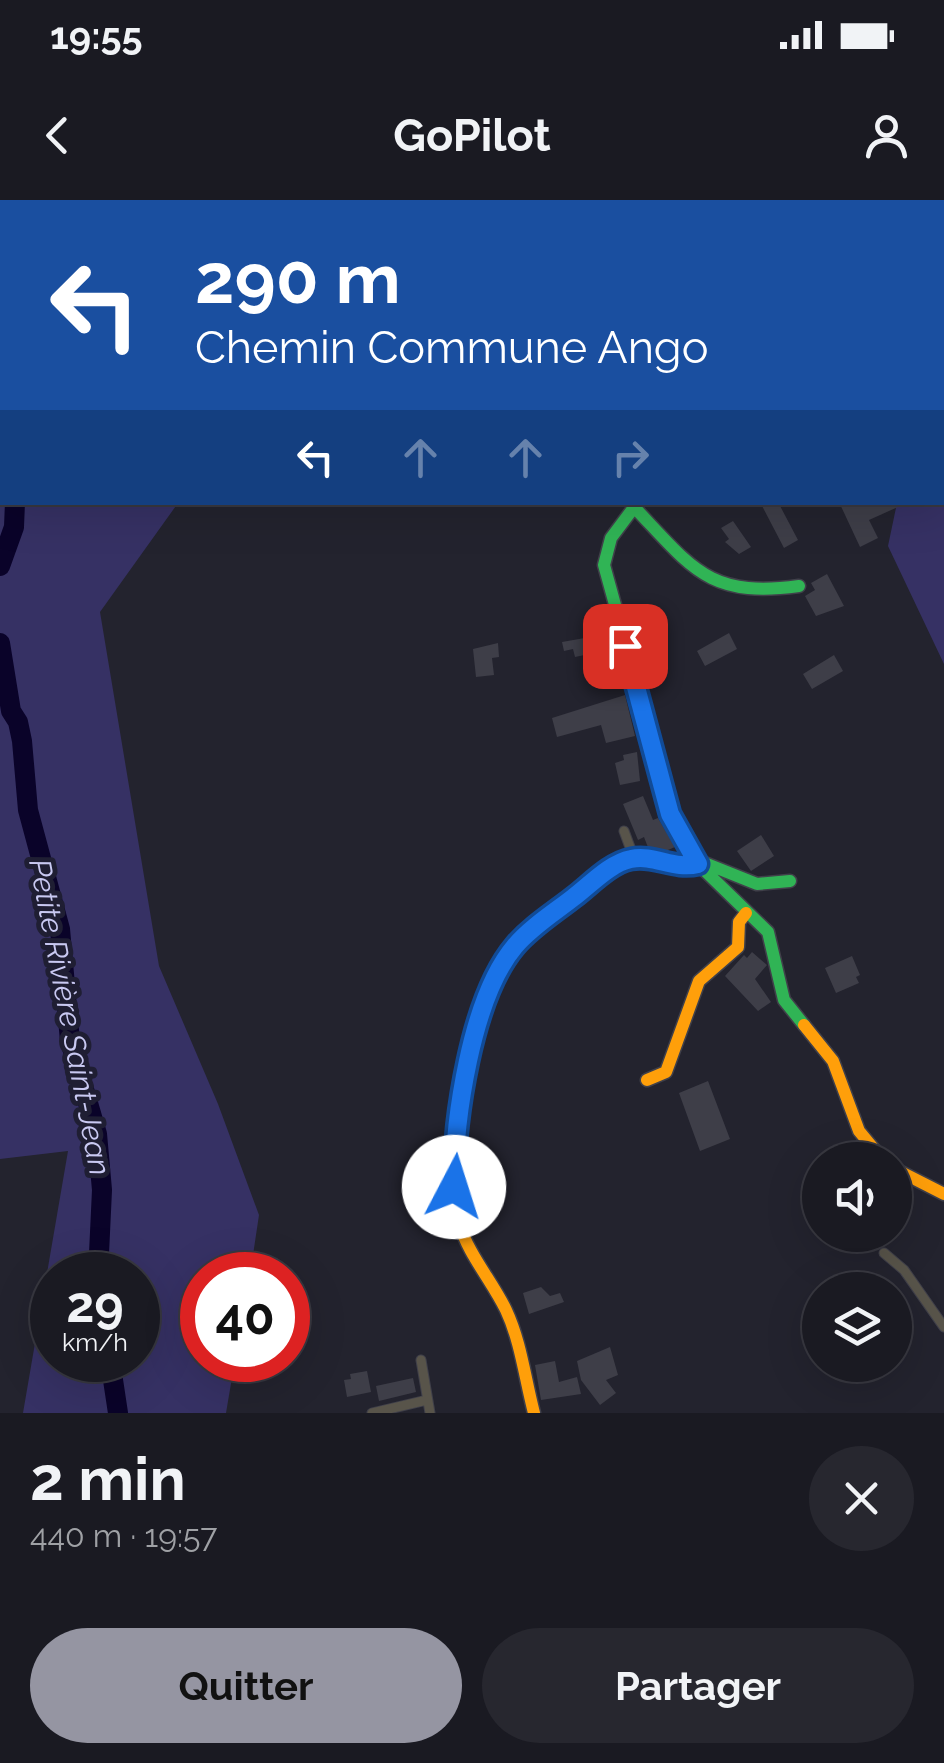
<!DOCTYPE html>
<html lang="fr">
<meta charset="utf-8">
<style>
body{margin:0;font-family:Raleway,sans-serif;background:#27272f;color:#f1f3f6;height:100vh;display:flex;flex-direction:column;font-size:38px;white-space:nowrap}
*{box-sizing:border-box;margin:0}
p{font-size:32px;color:#9fa1a5}
.icon{flex:none;width:55px;height:55px;fill:none;stroke:currentColor;stroke-width:2;stroke-linecap:round;stroke-linejoin:round}
.map{position:relative;height:1213px;overflow:hidden}
.sheet{display:flex;flex-direction:column;background:#1a1a22;flex:1}
.sheet>*{flex:none}
.guide{position:absolute;left:0px;top:0px;width:945px;height:305px;box-shadow:0 10px 40px #0002,0 0 0 2px #383840;background:#1a4fa0;color:#fff;overflow:hidden}
.tools{position:absolute;left:802px;top:942px;display:grid;gap:20px}
.tools a{display:grid;place-items:center;width:110px;height:110px;border-radius:50%;background:#1a1a22;box-shadow:0 10px 40px #0002,0 0 0 2px #383840;font-size:50px}
.speed{position:absolute;left:30px;top:1052px;display:flex;gap:20px;font-size:50px;font-weight:700;text-align:center}
.speed>*{display:grid;place-content:center;width:130px;height:130px;border-radius:50%;background:#1a1a22;box-shadow:0 10px 40px #0002,0 0 0 2px #383840;line-height:1}
.speed small{font-size:25px;font-weight:400}
.speed .limit{border:15px solid #d22;background:#fff;color:#111}
.pin{position:absolute;display:grid;place-items:center;width:85px;height:85px;color:#fff;margin:-42px;border-radius:20px;box-shadow:0 5px 15px #0006}
.me{position:absolute;width:110px;margin:-55px;rotate:5deg;stroke-linejoin:round;filter:drop-shadow(0 0 8px #0008)}
.turn{display:flex;align-items:center;gap:35px;height:210px;padding:0 30px;font-size:45px}
.turn .icon{width:130px;height:130px;stroke-width:2.5}
.turn b{display:block;font-size:70px;line-height:85px}
.lanes{display:flex;align-items:center;height:95px;padding:0 30px;background:#0003;justify-content:center;gap:50px;direction:ltr}
.lanes .off{opacity:.35}
.round{display:grid;place-items:center;flex:none;width:105px;height:105px;border-radius:52px;background:#27272f}
.summary{display:flex;align-items:center;justify-content:space-between;height:170px;padding:0 30px}
h1{font-size:60px;font-weight:700;line-height:75px}
.action{display:flex;gap:20px;margin-top:auto;padding:20px 30px}
.action a{flex:1;height:115px;border-radius:60px;background:#9595a2;color:#111;font-size:40px;font-weight:700;line-height:115px;text-align:center}
.action a+a{background:#27272f;color:#f1f3f6}
.status{display:flex;justify-content:space-between;align-items:center;height:70px;padding:0 50px;background:#1a1a22;direction:ltr}
.status svg{height:28px;fill:currentColor}
header{display:flex;justify-content:space-between;align-items:center;height:130px;padding:0 30px;background:#1a1a22;font-size:45px;font-weight:700}
.map>svg:first-child{display:block}
.green{fill:#363164;fill-rule:evenodd}
.lines{fill:none;stroke-linecap:round;stroke-linejoin:round}
.stream{stroke:#0a0329;stroke-width:4}
.river{stroke:#0a0329;stroke-width:20}
.building{fill:#3e3e48}
.street-casing{stroke:#40404a;stroke-width:11}
.fast-casing{stroke:#40404a;stroke-width:15}
.slow-casing{stroke:#40404a;stroke-width:15}
.street{stroke:#58544a;stroke-width:9}
.fast{stroke:#30b455;stroke-width:12}
.slow{stroke:#ff9f0a;stroke-width:12}
.route-casing{stroke:#114b97;stroke-width:25}
.route{stroke:#1a73e8;stroke-width:18}
.labels{text-anchor:middle;dominant-baseline:central;stroke-width:10;stroke-linejoin:round;paint-order:stroke}
.water-label{font-size:30px;font-style:italic;fill:#c9c9f2;stroke:#1f1e33}
</style>
<div class="status"><b>19:55</b><svg viewBox="0 0 49 12"><path d="M0 12V9h3v3zM5 12V6h3v6zM10 12V3h3v9zM15 12V0h3v12zM26 1h20v11H26zM47 4h2v5h-2z"/></svg></div>
<header><svg class="icon" aria-label="back" viewBox="0 0 24 24"><path d="M15 5l-7 7 7 7"/></svg>GoPilot<svg class="icon" aria-label="person" viewBox="0 0 24 24"><circle cx="12" cy="8" r="4"/><path d="M4 21q1-7 8-7t8 7"/></svg></header>
<div class="map">
<svg width="944" height="1213" viewBox="0 0 944 1213">
<rect width="100%" height="100%" fill="#23232e"/>
<path class="green" d="M 0,0 L 103,2 L 2,2 L 2,302 L 178,303 L 100,412 L 159,766 L 218,904 L 259,1015 L 250,1075 L 202,1075 L 202,1160 L 235,1160 L 226,1213 L 23,1213 L 68,951 L 0,959 ZM 52,1075 L 138,1075 L 138,1160 L 52,1160 Z
M 943,269 L 944,270 L 944,464 L 888,346 L 897,303 L 942,302 Z"/>
<g class="lines">
<path class="stream" d="M 861,0 L 862,2
M 942,220 L 944,220"/>
<path class="river" d="M 0,3 L 2,4
M 0,366 L 14,327 L 15,302
M 0,443 L 11,511 L 18,522 L 22,541 L 28,610 L 60,729 L 70,841 L 97,934 L 102,990 L 98,1075
M 110,1160 L 118,1213"/>
</g>
<path class="building" d="M 760,302 L 778,302 L 798,340 L 784,348 Z
M 839,302 L 909,302 L 869,320 L 878,338 L 860,347 Z
M 733,321 L 751,347 L 739,354 L 725,342 L 729,339 L 721,328 Z
M 827,374 L 844,406 L 816,416 L 805,396 L 815,390 L 811,383 Z
M 729,433 L 737,449 L 705,466 L 697,451 Z
M 596,436 L 599,452 L 575,457 L 573,449 L 564,451 L 562,442 Z
M 498,443 L 499,457 L 492,458 L 494,475 L 476,477 L 473,449 Z
M 834,455 L 843,471 L 812,489 L 803,474 Z
M 625,495 L 635,536 L 606,543 L 601,525 L 557,537 L 552,518 Z
M 637,552 L 640,581 L 620,585 L 615,563 L 624,560 L 623,555 Z
M 643,596 L 653,620 L 658,618 L 675,647 L 661,653 L 649,650 L 644,637 L 638,640 L 623,604 Z
M 761,635 L 774,656 L 751,671 L 737,651 Z
M 752,752 L 767,765 L 755,779 L 771,802 L 758,811 L 725,776 L 744,755 L 747,758 Z
M 852,756 L 860,775 L 856,777 L 859,783 L 836,793 L 825,768 Z
M 708,881 L 730,939 L 700,951 L 679,893 Z
M 541,1087 L 550,1096 L 560,1093 L 564,1102 L 529,1114 L 523,1093 Z
M 610,1147 L 618,1175 L 606,1180 L 616,1193 L 600,1205 L 581,1180 L 577,1161 Z
M 555,1161 L 559,1182 L 577,1177 L 581,1194 L 541,1200 L 535,1165 Z
M 367,1171 L 371,1192 L 347,1197 L 344,1180 L 351,1179 L 350,1174 Z
M 413,1178 L 416,1192 L 379,1201 L 376,1186 Z"/>
<g class="lines">
<defs>
<path id="street" d="M 624,631 L 634,658
M 884,1053 L 904,1070 L 944,1127
M 421,1160 L 430,1213
M 372,1213 L 427,1200"/>
<path id="fast" d="M 771,0 L 771,2
M 638,302 L 611,338 L 604,365 L 678,632 L 698,664 L 768,732 L 784,800 L 804,825
M 635,308 C 693,369 709,398 799,386
M 517,745 L 574,695 L 614,667 L 637,658 L 679,667 L 702,662 L 757,684 L 790,681"/>
<path id="slow" d="M 517,745 C 471,802 439,951 459,1023 C 468,1054 492,1081 506,1110 C 521,1142 525,1179 534,1213
M 804,825 L 833,861 L 859,931 L 883,960
M 647,880 L 666,872 L 699,781 L 738,747 L 739,722 L 746,713
M 895,969 L 944,994"/>
</defs>
<use href="#street" class="street-casing"/>
<use href="#fast" class="fast-casing"/>
<use href="#slow" class="slow-casing"/>
<use href="#street" class="street"/>
<use href="#fast" class="fast"/>
<use href="#slow" class="slow"/>
</g>
<g class="lines">
<defs>
<path id="route" d="M 454,987 C 454,920 471,798 515,746 C 531,727 555,712 574,697 C 590,685 610,663 631,659 C 654,654 674,670 698,664 L 670,614 L 625,446"/>
</defs>
<use href="#route" class="route-casing"/>
<use href="#route" class="route"/>
</g>
<g class="labels">
<g class="water-label">
<text transform="translate(70 817) rotate(79)">Petite Rivière Saint-Jean</text>
</g>
</g>
</svg>
<div class="tools">
<a><svg class="icon" aria-label="sound" viewBox="0 0 24 24"><path d="M4 9h4l5-4v14l-5-4H4zM17 9q2 3 0 6"/></svg></a>
<a><svg class="icon" aria-label="layers" viewBox="0 0 24 24"><path d="M12 4l9 5-9 5-9-5zM3 14l9 5 9-5"/></svg></a>
</div>
<div class="speed"><div>29<small>km/h</small></div><div class="limit">40</div></div>
<div class="pin" style="left:625px;top:446px;background:#d93025"><svg class="icon" aria-label="arrive" viewBox="0 0 24 24"><path d="M6 21V4h12l-3 4 3 4H6"/></svg></div>
<svg class="me" style="left:454px;top:987px" viewBox="-20 -20 40 40"><circle r="19" fill="#fff"/><path d="M0-13L10 11 0 6-10 11z" fill="#1a73e8"/></svg>
<div class="guide">
<div class="turn"><svg class="icon" aria-label="left" viewBox="0 0 24 24"><path d="M17 20v-9H6M10 6l-5 5 5 5"/></svg><div><b>290 m</b>Chemin Commune Ango</div></div>
<div class="lanes"><svg class="icon" aria-label="left" viewBox="0 0 24 24"><path d="M17 20v-9H6M10 6l-5 5 5 5"/></svg><svg class="icon off" aria-label="ahead" viewBox="0 0 24 24"><path d="M12 20V5M6 11l6-6 6 6"/></svg><svg class="icon off" aria-label="ahead" viewBox="0 0 24 24"><path d="M12 20V5M6 11l6-6 6 6"/></svg><svg class="icon off" aria-label="right" viewBox="0 0 24 24"><path d="M7 20v-9h11M14 6l5 5-5 5"/></svg></div>
</div>
</div>
<section class="sheet">
<div class="summary"><div><h1>2 min</h1><p>440 m · 19:57</p></div><a class="round"><svg class="icon" aria-label="close" viewBox="0 0 24 24"><path d="M6 6l12 12M18 6L6 18"/></svg></a></div>
<div class="action"><a>Quitter</a><a>Partager</a></div>
</section>
